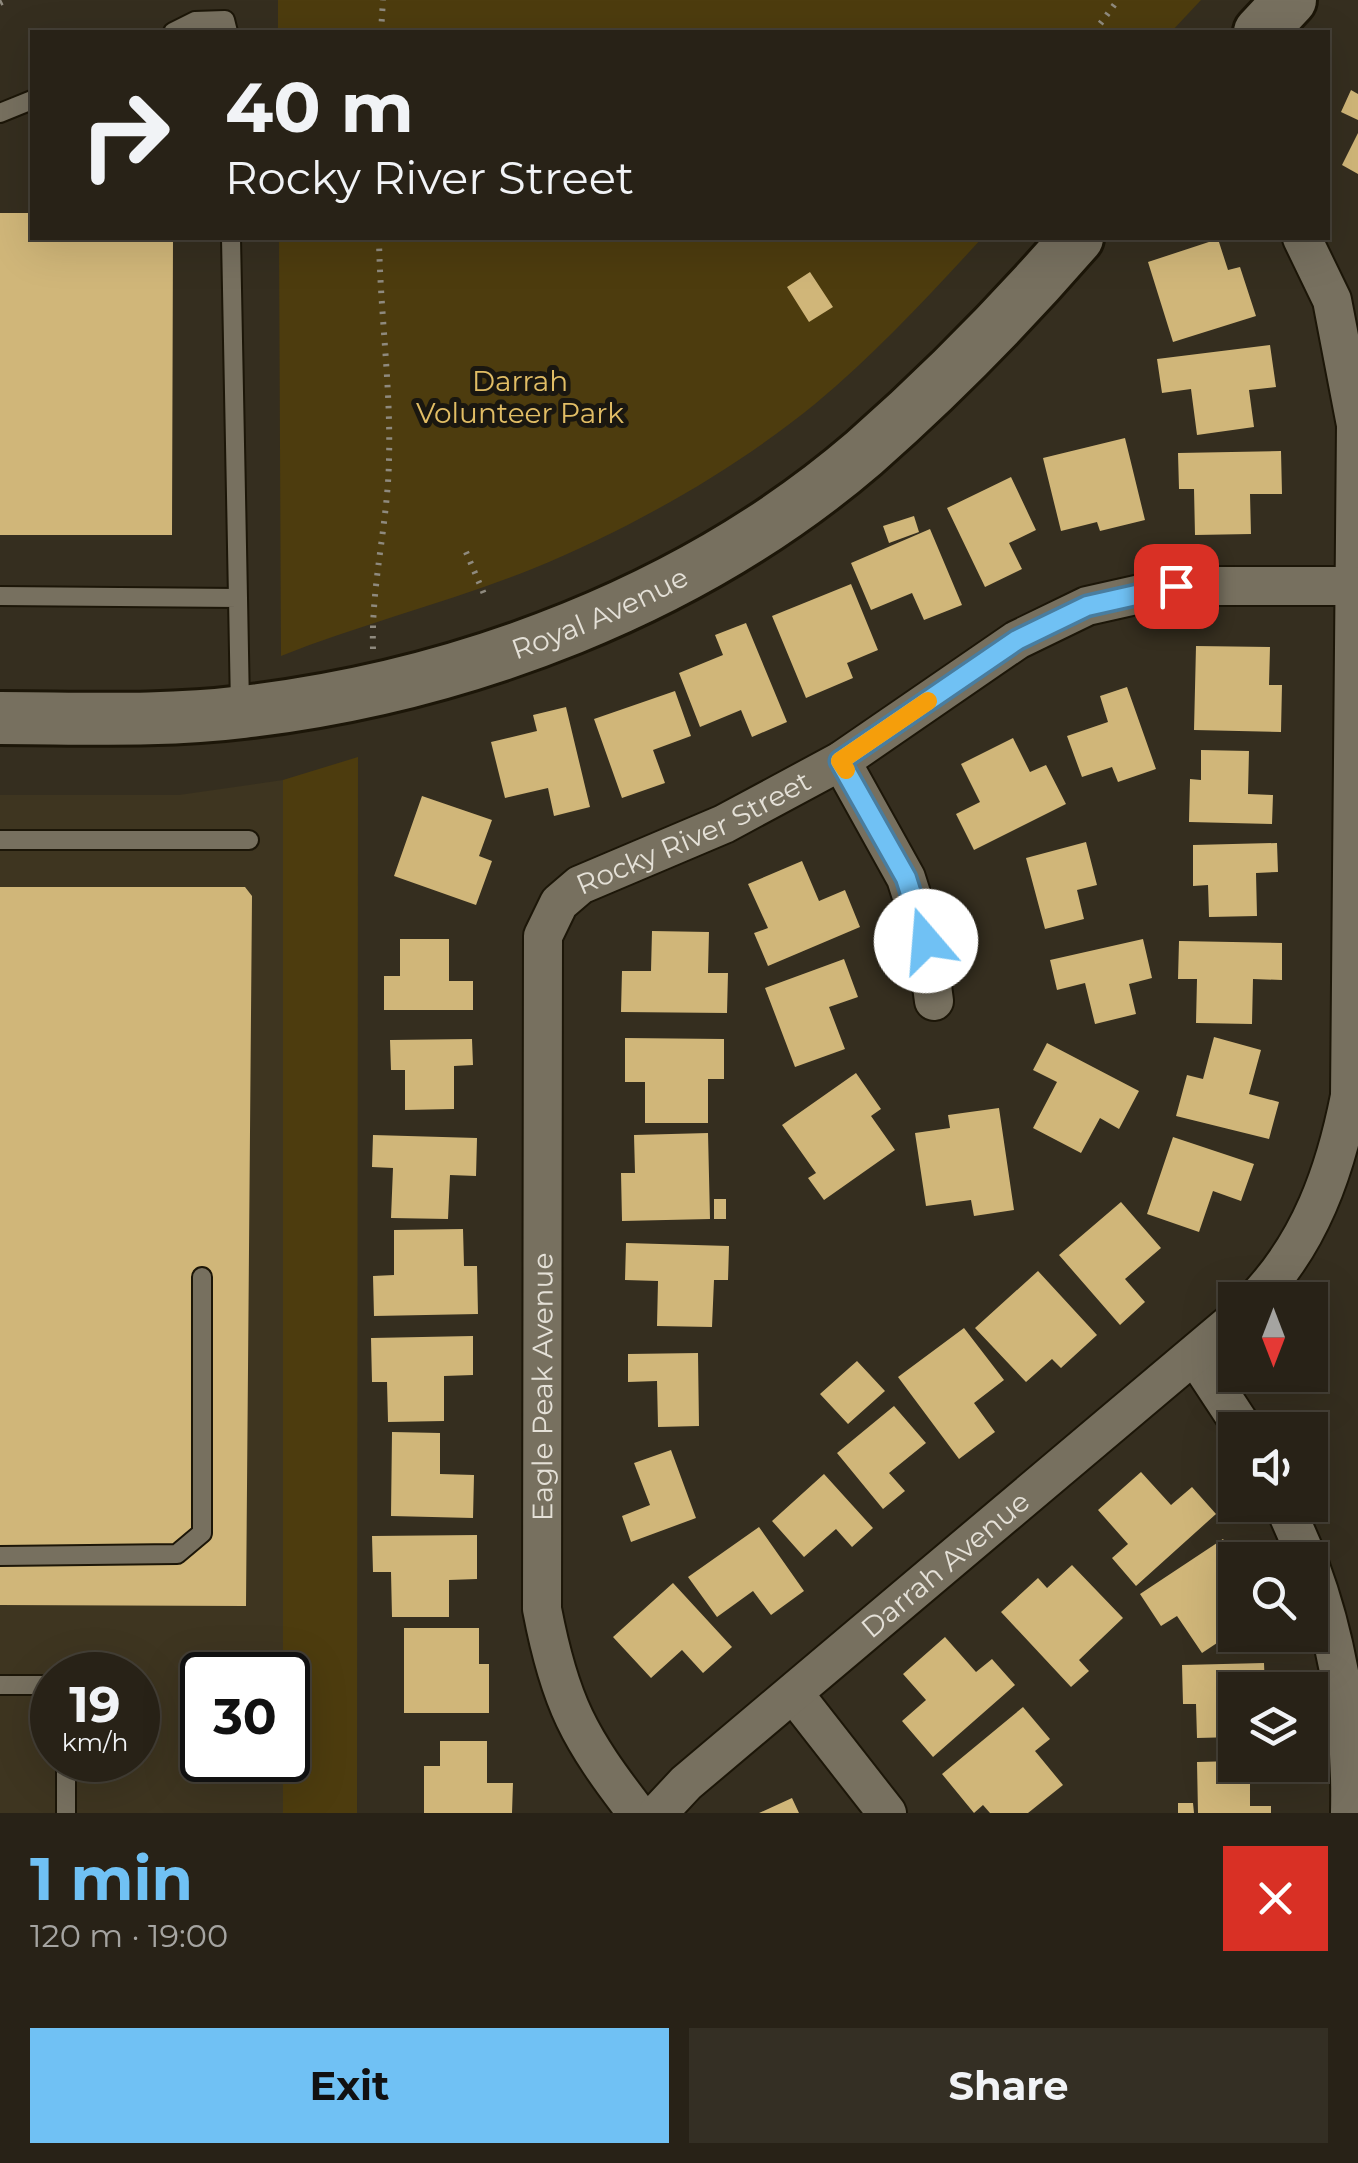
<!DOCTYPE html>
<meta charset="utf-8">
<style>
body{margin:0;font-family:Montserrat,sans-serif;background:#342f24;color:#f1f3f6;height:100vh;display:flex;flex-direction:column;font-size:38px;white-space:nowrap}
*{box-sizing:border-box;margin:0}
p{font-size:32px;color:#a5a4a1}
.icon{flex:none;width:55px;height:55px;fill:none;stroke:currentColor;stroke-width:2;stroke-linecap:round;stroke-linejoin:round}
.map{position:relative;height:1813px;overflow:hidden}
.sheet{display:flex;flex-direction:column;background:#282217;flex:1}
.sheet>*{flex:none}
.top-card{position:absolute;left:30px;top:30px;width:1300px;height:210px;border-radius:0px;box-shadow:0 10px 40px #0002,0 0 0 2px #443f36;background:#282217;color:#f1f3f6;overflow:hidden}
.needle{width:65px;rotate:180deg}
.controls{position:absolute;left:1218px;top:1282px;display:grid;gap:20px}
.controls a{display:grid;place-items:center;width:110px;height:110px;border-radius:0px;background:#282217;box-shadow:0 10px 40px #0002,0 0 0 2px #443f36;font-size:50px}
.speed{position:absolute;left:30px;top:1652px;display:flex;gap:20px;font-size:50px;font-weight:700;text-align:center}
.speed>*{display:grid;place-content:center;width:130px;height:130px;border-radius:50%;background:#282217;box-shadow:0 10px 40px #0002,0 0 0 2px #443f36;line-height:1}
.speed small{font-size:25px;font-weight:400}
.speed .limit{border:5px solid #111;border-radius:15px;background:#fff;color:#111}
.pin{position:absolute;display:grid;place-items:center;width:85px;height:85px;color:#fff;margin:-42px;border-radius:20px;box-shadow:0 5px 15px #0006}
.me{position:absolute;width:110px;margin:-55px;rotate:342deg;stroke-linejoin:round;filter:drop-shadow(0 0 8px #0008)}
.turn{display:flex;align-items:center;gap:35px;height:210px;padding:0 30px;font-size:45px}
.turn .icon{width:130px;height:130px;stroke-width:2.5}
.turn b{display:block;font-size:70px;line-height:85px}
.round{display:grid;place-items:center;flex:none;width:105px;height:105px;border-radius:0px;background:#342f24}
.head{display:flex;align-items:center;justify-content:space-between;height:170px;padding:0 30px}
h1{font-size:60px;font-weight:700;line-height:75px;color:#70c1f4}
.button{display:flex;gap:20px;margin-top:auto;padding:20px 30px}
.button a{flex:1;height:115px;border-radius:0px;background:#70c1f4;color:#111;font-size:40px;font-weight:700;line-height:115px;text-align:center}
.button a+a{background:#342f24;color:#f1f3f6}
.map>svg:first-child{display:block}
.built{fill:#3e3520;fill-rule:evenodd}
.green{fill:#4d3c0e}
.building{fill:#d0b679}
.lines{fill:none;stroke-linecap:round;stroke-linejoin:round}
.service-casing{stroke:#1c1608;stroke-width:22}
.minor-casing{stroke:#1c1608;stroke-width:42}
.secondary-casing{stroke:#1c1608;stroke-width:58}
.path{stroke:#8f8a7e;stroke-width:6;stroke-dasharray:2.5 8;stroke-linecap:butt}
.service{stroke:#77705f;stroke-width:18}
.minor{stroke:#77705f;stroke-width:38}
.secondary{stroke:#77705f;stroke-width:52}
.route-casing{stroke:#497d9f;stroke-width:25}
.route{stroke:#70c1f4;stroke-width:18}
.slow{stroke:#f59e0b;stroke-width:18}
.labels{text-anchor:middle;dominant-baseline:central;stroke-width:10;stroke-linejoin:round;paint-order:stroke}
.park-label{font-size:28px;fill:#e1bd65;stroke:#1a1710}
.street-label{font-size:28px;fill:#e4e0d7;stroke:#1a1710}
</style>
<div class="map">
<svg width="1358" height="1813" viewBox="0 0 1358 1813">
<rect width="100%" height="100%" fill="#352e1f"/>
<path class="built" d="M 283,780 L 283,1675 L 202,1675 L 202,1760 L 283,1760 L 283,1813 L 0,1813 L 0,795 L 179,795 ZM 52,1675 L 138,1675 L 138,1760 L 52,1760 Z"/>
<path class="green" d="M 278,0 L 1201,0 L 1171,32 L 278,32 Z
M 279,238 L 982,238 C 929,296 876,353 815,404 C 733,471 630,529 532,569 C 450,602 364,623 281,656 Z
M 358,757 L 357,1813 L 283,1813 L 283,1760 L 288,1760 L 288,1675 L 283,1675 L 283,780 Z"/>
<path class="building" d="M 1351,90 L 1358,94 L 1358,120 L 1341,112 Z
M 1358,133 L 1358,174 L 1342,165 Z
M 0,213 L 32,213 L 32,238 L 173,238 L 172,535 L 0,535 Z
M 1218,239 L 1228,270 L 1240,267 L 1256,316 L 1173,342 L 1148,262 Z
M 810,272 L 833,307 L 809,322 L 787,287 Z
M 1270,345 L 1276,387 L 1249,390 L 1254,427 L 1197,435 L 1191,389 L 1162,393 L 1157,359 Z
M 1125,438 L 1145,520 L 1100,531 L 1097,522 L 1061,531 L 1043,458 Z
M 1281,451 L 1282,494 L 1250,494 L 1251,534 L 1195,535 L 1194,489 L 1179,489 L 1178,453 Z
M 1011,477 L 1036,530 L 1009,543 L 1022,569 L 985,587 L 947,508 Z
M 914,516 L 919,532 L 889,543 L 883,526 Z
M 930,529 L 962,605 L 924,620 L 912,593 L 871,610 L 851,563 Z
M 851,584 L 878,650 L 847,663 L 853,678 L 806,698 L 772,616 Z
M 746,623 L 787,722 L 752,737 L 741,710 L 700,727 L 679,673 L 723,655 L 715,635 Z
M 1196,646 L 1270,647 L 1269,685 L 1282,685 L 1281,732 L 1194,730 Z
M 1127,687 L 1156,769 L 1118,782 L 1112,767 L 1082,777 L 1067,736 L 1108,722 L 1100,696 Z
M 675,691 L 691,736 L 653,750 L 665,783 L 622,798 L 594,719 Z
M 566,707 L 590,807 L 554,816 L 548,788 L 505,798 L 491,742 L 537,731 L 533,715 Z
M 1013,738 L 1030,772 L 1046,765 L 1066,804 L 974,850 L 956,814 L 980,802 L 961,764 Z
M 1201,750 L 1249,751 L 1248,794 L 1273,795 L 1272,824 L 1189,822 L 1190,779 L 1201,780 Z
M 422,796 L 492,820 L 479,856 L 492,861 L 476,905 L 394,876 Z
M 1086,842 L 1097,885 L 1077,890 L 1084,919 L 1045,929 L 1026,858 Z
M 1277,843 L 1278,872 L 1256,873 L 1257,916 L 1209,917 L 1208,885 L 1193,886 L 1193,845 Z
M 802,861 L 819,901 L 845,890 L 860,927 L 768,966 L 754,933 L 768,928 L 748,884 Z
M 0,887 L 245,887 L 252,896 L 246,1606 L 0,1605 Z
M 652,931 L 709,932 L 708,973 L 728,973 L 727,1013 L 621,1012 L 622,971 L 651,971 Z
M 400,939 L 449,939 L 449,981 L 473,981 L 473,1010 L 384,1010 L 384,976 L 400,976 Z
M 1143,939 L 1152,978 L 1129,984 L 1136,1014 L 1095,1024 L 1085,983 L 1057,990 L 1050,960 Z
M 1179,941 L 1282,943 L 1282,980 L 1253,979 L 1252,1024 L 1196,1023 L 1197,979 L 1178,979 Z
M 844,959 L 858,997 L 829,1007 L 845,1049 L 795,1067 L 765,988 Z
M 1214,1037 L 1261,1050 L 1249,1094 L 1279,1102 L 1269,1139 L 1176,1116 L 1187,1075 L 1203,1079 Z
M 625,1038 L 724,1039 L 724,1079 L 708,1079 L 708,1123 L 645,1123 L 645,1082 L 625,1082 Z
M 472,1039 L 473,1065 L 454,1066 L 454,1109 L 405,1110 L 405,1070 L 391,1070 L 390,1040 Z
M 1047,1043 L 1139,1091 L 1119,1129 L 1100,1118 L 1081,1153 L 1033,1128 L 1057,1082 L 1033,1070 Z
M 856,1073 L 881,1109 L 871,1116 L 895,1150 L 824,1200 L 808,1178 L 816,1173 L 782,1125 Z
M 999,1108 L 1014,1210 L 974,1216 L 971,1200 L 926,1206 L 915,1133 L 950,1128 L 948,1115 Z
M 708,1133 L 710,1219 L 622,1221 L 621,1173 L 635,1173 L 634,1135 Z
M 373,1135 L 477,1138 L 476,1176 L 450,1175 L 448,1219 L 391,1218 L 393,1168 L 372,1167 Z
M 1173,1137 L 1254,1164 L 1241,1201 L 1213,1191 L 1199,1232 L 1147,1214 Z
M 714,1199 L 726,1199 L 726,1219 L 714,1219 Z
M 1121,1202 L 1161,1248 L 1125,1279 L 1145,1302 L 1120,1325 L 1059,1255 Z
M 463,1229 L 464,1266 L 477,1266 L 478,1314 L 374,1316 L 373,1276 L 394,1275 L 394,1230 Z
M 626,1243 L 729,1246 L 728,1280 L 714,1280 L 712,1327 L 657,1326 L 658,1281 L 625,1280 Z
M 1038,1271 L 1097,1335 L 1061,1368 L 1052,1359 L 1026,1382 L 975,1328 Z
M 964,1328 L 1004,1380 L 974,1403 L 995,1432 L 959,1459 L 898,1377 Z
M 473,1336 L 473,1375 L 444,1376 L 444,1421 L 388,1422 L 387,1382 L 372,1382 L 371,1338 Z
M 698,1353 L 699,1426 L 658,1427 L 657,1381 L 628,1382 L 628,1354 Z
M 857,1361 L 885,1391 L 848,1424 L 820,1394 Z
M 894,1406 L 926,1443 L 889,1473 L 905,1491 L 883,1509 L 837,1453 Z
M 392,1432 L 440,1433 L 440,1474 L 474,1475 L 473,1518 L 391,1516 Z
M 671,1450 L 696,1518 L 631,1542 L 622,1516 L 650,1505 L 634,1463 Z
M 1141,1472 L 1171,1505 L 1192,1487 L 1216,1514 L 1136,1586 L 1112,1558 L 1128,1544 L 1098,1510 Z
M 824,1474 L 873,1528 L 852,1547 L 836,1529 L 804,1557 L 772,1521 Z
M 759,1527 L 804,1591 L 771,1615 L 753,1591 L 717,1617 L 688,1577 Z
M 477,1535 L 477,1579 L 449,1580 L 449,1617 L 392,1617 L 391,1572 L 373,1572 L 372,1536 Z
M 1223,1539 L 1237,1560 L 1235,1578 L 1218,1589 L 1235,1614 L 1235,1631 L 1202,1653 L 1177,1616 L 1161,1626 L 1140,1594 Z
M 1072,1565 L 1123,1618 L 1079,1660 L 1089,1671 L 1071,1687 L 1001,1612 L 1038,1578 L 1047,1588 Z
M 673,1583 L 732,1647 L 703,1673 L 682,1650 L 651,1678 L 613,1637 Z
M 404,1628 L 479,1628 L 479,1664 L 489,1664 L 489,1713 L 404,1713 Z
M 945,1637 L 976,1672 L 992,1659 L 1015,1685 L 933,1757 L 902,1721 L 926,1700 L 903,1674 Z
M 1264,1663 L 1265,1690 L 1235,1690 L 1235,1737 L 1197,1738 L 1196,1704 L 1183,1704 L 1182,1665 Z
M 1023,1707 L 1050,1739 L 1035,1751 L 1063,1785 L 1028,1813 L 990,1813 L 983,1805 L 974,1813 L 942,1774 Z
M 440,1741 L 487,1741 L 487,1783 L 513,1783 L 512,1813 L 424,1813 L 424,1766 L 440,1766 Z
M 1235,1761 L 1235,1765 L 1250,1765 L 1250,1806 L 1271,1806 L 1271,1813 L 1198,1813 L 1197,1762 Z
M 792,1798 L 799,1813 L 759,1813 Z
M 1178,1803 L 1193,1803 L 1194,1813 L 1178,1813 Z"/>
<g class="lines">
<defs>
<path id="service" d="M 173,32 L 195,21 L 225,20 L 228,32
M 0,113 L 32,100
M 0,596 L 238,598 L 231,238
M 238,598 L 240,707
M 0,840 L 249,840
M 0,1556 L 177,1554 L 202,1533 L 202,1277
M 0,1685 L 41,1685 L 52,1700
M 66,1813 L 66,1760"/>
<g id="minor">
<path d="M 841,761 L 906,878 L 926,941 L 934,1001"/>
<path d="M 1255,1300 C 1310,1243 1335,1172 1350,1096 L 1356,425 L 1332,300 L 1302,238"/>
<path d="M 1196,1357 L 1244,1430"/>
<path d="M 1284,1505 L 1308,1560"/>
<path d="M 1310,1566 C 1339,1644 1352,1730 1350,1813"/>
<path d="M 794,1694 L 887,1813"/>
<path id="s1" d="M 637,1813 C 579,1738 560,1703 542,1609 L 543,936 L 559,903 L 580,885 L 724,824 L 841,761 L 1017,640 L 1087,606 L 1176,586 L 1355,586"/>
<path id="s2" d="M 658,1813 L 686,1783 L 1235,1320"/>
</g>
<g id="secondary">
<path d="M 1260,32 L 1290,0"/>
<path id="s3" d="M 0,718 C 80,718 163,722 243,712 C 464,686 693,600 864,453 C 940,386 1011,314 1077,238"/>
</g>
</defs>
<use href="#service" class="service-casing"/>
<use href="#minor" class="minor-casing"/>
<use href="#secondary" class="secondary-casing"/>
<path class="path" d="M 0,3 L 6,0
M 381,32 L 383,0
M 1094,32 L 1118,0
M 466,552 L 484,594
M 373,649 C 371,584 388,524 389,459 C 391,386 380,311 379,238"/>
<use href="#service" class="service"/>
<use href="#minor" class="minor"/>
<use href="#secondary" class="secondary"/>
</g>
<g class="lines">
<defs>
<path id="route" d="M 926,941 L 906,878 L 840,761 L 1017,640 L 1087,606 L 1176,586"/>
</defs>
<use href="#route" class="route-casing"/>
<use href="#route" class="route"/>
<path class="slow" d="M 846,770 L 840,761 L 928,701"/>
</g>
<g class="labels">
<g class="park-label">
<text x="520" y="381">Darrah<tspan x="520" dy="32">Volunteer Park</tspan></text>
</g>
<g class="street-label">
<text stroke="none"><textPath href="#s3" startOffset="615">Royal Avenue</textPath></text>
<text stroke="none"><textPath href="#s1" startOffset="1090">Rocky River Street</textPath></text>
<text stroke="none"><textPath href="#s1" startOffset="450">Eagle Peak Avenue</textPath></text>
<text stroke="none"><textPath href="#s2" startOffset="380">Darrah Avenue</textPath></text>
</g>
</g>
</svg>
<div class="controls">
<a><svg class="needle" viewBox="-14 -14 28 28"><path d="M0-13l5 13h-10z" fill="#e53935"/><path d="M0 13l5-13h-10z" fill="#a5a4a1"/></svg></a>
<a><svg class="icon" aria-label="sound" viewBox="0 0 24 24"><path d="M4 9h4l5-4v14l-5-4H4zM17 9q2 3 0 6"/></svg></a>
<a><svg class="icon" aria-label="search" viewBox="0 0 24 24"><circle cx="10" cy="10" r="6"/><path d="M15 15l6 6"/></svg></a>
<a><svg class="icon" aria-label="layers" viewBox="0 0 24 24"><path d="M12 4l9 5-9 5-9-5zM3 14l9 5 9-5"/></svg></a>
</div>
<div class="speed"><div>19<small>km/h</small></div><div class="limit">30</div></div>
<div class="pin" style="left:1176px;top:586px;background:#d93025"><svg class="icon" aria-label="arrive" viewBox="0 0 24 24"><path d="M6 21V4h12l-3 4 3 4H6"/></svg></div>
<svg class="me" style="left:926px;top:941px" viewBox="-20 -20 40 40"><circle r="19" fill="#fff"/><path d="M0-13L10 11 0 6-10 11z" fill="#70c1f4"/></svg>
<div class="top-card">
<div class="turn"><svg class="icon" aria-label="right" viewBox="0 0 24 24"><path d="M7 20v-9h11M14 6l5 5-5 5"/></svg><div><b>40 m</b>Rocky River Street</div></div>
</div>
</div>
<section class="sheet">
<div class="head"><div><h1>1 min</h1><p>120 m · 19:00</p></div><a class="round" style="background:#d93025;color:#fff"><svg class="icon" aria-label="close" viewBox="0 0 24 24"><path d="M6 6l12 12M18 6L6 18"/></svg></a></div>
<div class="button"><a>Exit</a><a>Share</a></div>
</section>
